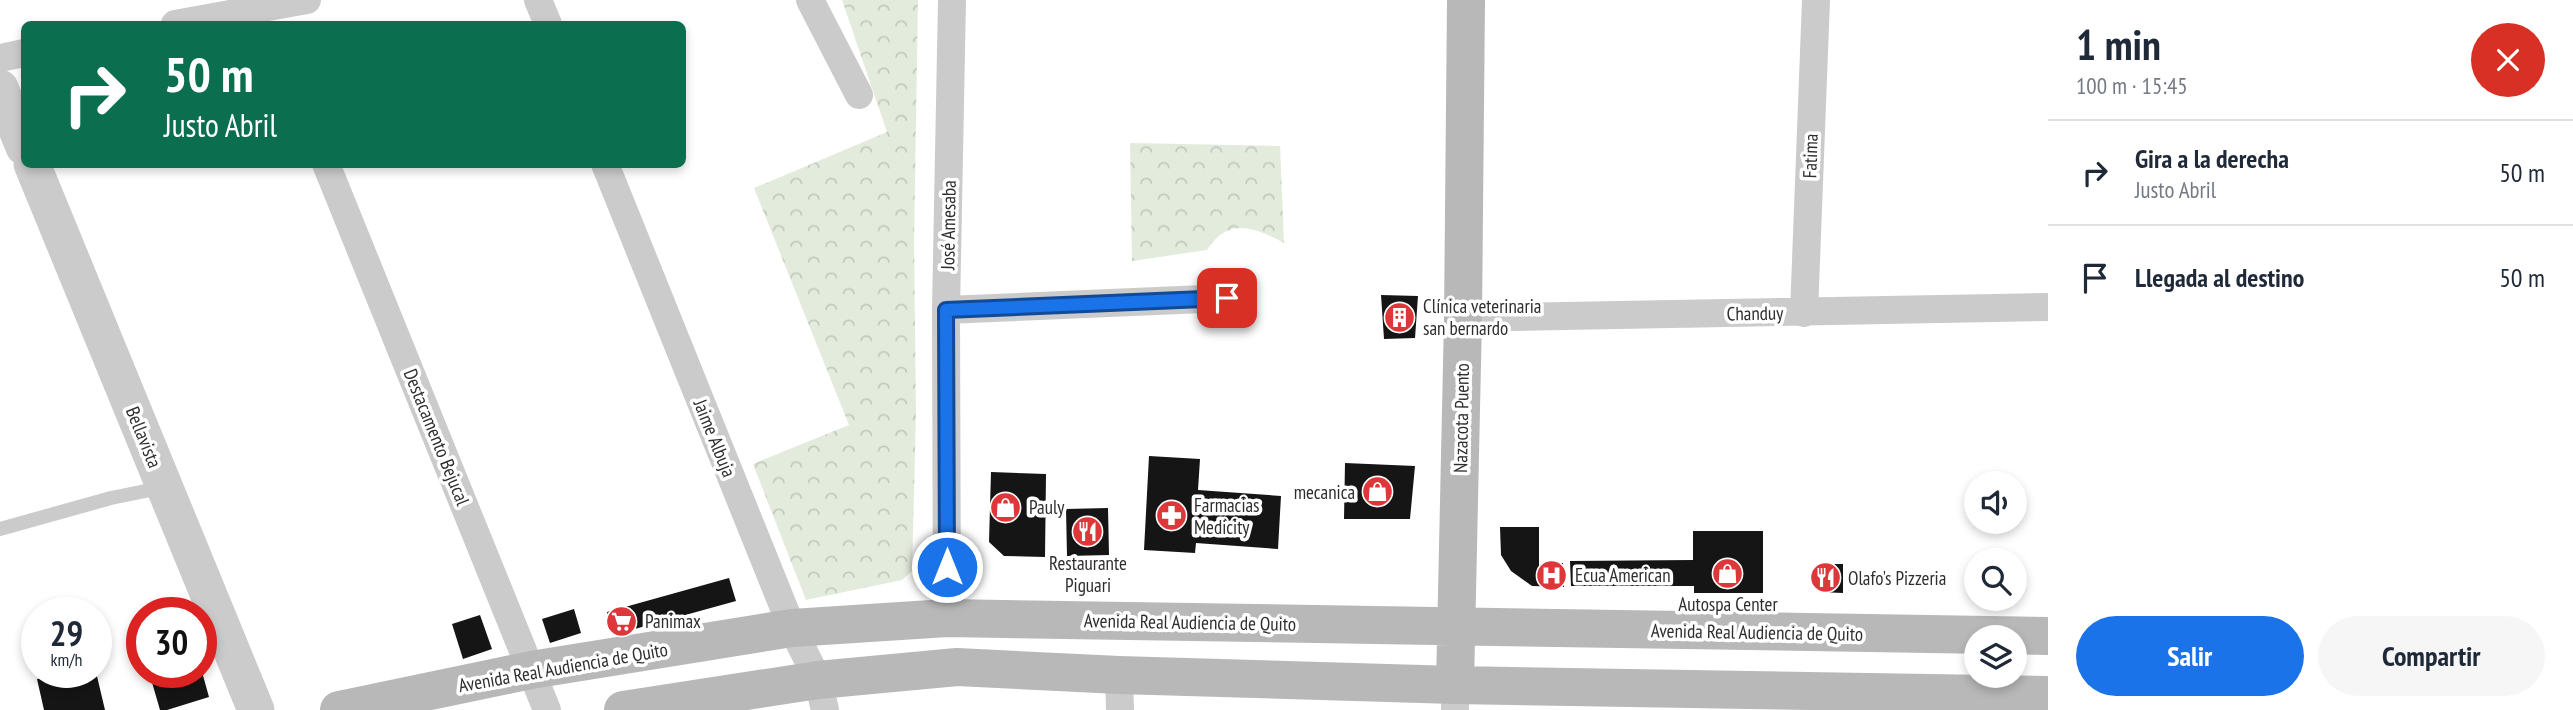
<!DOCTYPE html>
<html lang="es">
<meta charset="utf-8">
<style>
body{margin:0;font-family:"PT Sans Narrow",sans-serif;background:#f6f6f7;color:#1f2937;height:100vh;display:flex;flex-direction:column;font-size:26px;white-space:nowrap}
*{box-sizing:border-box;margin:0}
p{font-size:23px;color:#747a83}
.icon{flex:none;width:38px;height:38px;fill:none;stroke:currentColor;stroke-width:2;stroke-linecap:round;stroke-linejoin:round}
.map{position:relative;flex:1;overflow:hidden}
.drawer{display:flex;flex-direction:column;background:#fff;width:525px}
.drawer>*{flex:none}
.hud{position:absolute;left:21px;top:21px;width:665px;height:147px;border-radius:10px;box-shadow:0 4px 10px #0003;background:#0b6e4f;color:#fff;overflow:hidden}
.buttons{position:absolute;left:1964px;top:471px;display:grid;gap:14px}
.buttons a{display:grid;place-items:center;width:63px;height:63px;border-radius:50%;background:#fff;box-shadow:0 4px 10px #0003;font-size:35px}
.speed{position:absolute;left:21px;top:597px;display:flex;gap:14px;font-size:35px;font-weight:700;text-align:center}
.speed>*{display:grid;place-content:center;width:91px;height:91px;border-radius:50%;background:#fff;box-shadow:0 4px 10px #0003;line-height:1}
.speed small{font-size:18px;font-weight:400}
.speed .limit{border:10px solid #d22;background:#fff;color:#111}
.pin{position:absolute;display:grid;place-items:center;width:60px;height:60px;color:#fff;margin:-30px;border-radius:14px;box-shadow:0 4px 10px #0006}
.me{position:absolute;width:77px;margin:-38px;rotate:0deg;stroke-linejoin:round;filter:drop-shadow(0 0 5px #0008)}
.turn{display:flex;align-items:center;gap:24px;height:147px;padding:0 28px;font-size:32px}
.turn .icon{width:91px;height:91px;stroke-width:2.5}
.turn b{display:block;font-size:49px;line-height:60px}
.round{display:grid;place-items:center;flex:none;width:74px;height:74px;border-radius:37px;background:#f6f6f7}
.head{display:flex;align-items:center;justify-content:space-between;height:119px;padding:0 28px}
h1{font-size:42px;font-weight:700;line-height:52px}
.action{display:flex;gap:14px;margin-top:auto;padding:14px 28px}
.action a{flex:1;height:80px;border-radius:42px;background:#1a73e8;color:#fff;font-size:28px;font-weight:700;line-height:80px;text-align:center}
.action a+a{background:#f6f6f7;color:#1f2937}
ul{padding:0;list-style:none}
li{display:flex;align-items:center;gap:21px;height:105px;padding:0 28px;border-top:2px solid #e0e1e3}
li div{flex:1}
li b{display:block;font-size:26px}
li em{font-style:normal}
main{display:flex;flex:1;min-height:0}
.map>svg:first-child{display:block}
.forest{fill:url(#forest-crowns)}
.building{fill:#151515}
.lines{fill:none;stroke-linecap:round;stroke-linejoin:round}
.service{stroke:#cbcbcb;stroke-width:14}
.minor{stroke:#cbcbcb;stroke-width:28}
.tertiary{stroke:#cbcbcb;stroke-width:37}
.secondary{stroke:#b8b8b8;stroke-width:38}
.route-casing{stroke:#114b97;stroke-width:18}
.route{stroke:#1a73e8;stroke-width:12}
.labels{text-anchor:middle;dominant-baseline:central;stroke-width:7;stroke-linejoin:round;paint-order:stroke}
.street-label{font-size:19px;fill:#2e2e2e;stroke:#fff}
.poi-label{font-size:19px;fill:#2e2e2e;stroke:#fff;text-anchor:start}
</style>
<main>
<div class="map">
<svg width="2048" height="710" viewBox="0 0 2048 710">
<defs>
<pattern id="forest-crowns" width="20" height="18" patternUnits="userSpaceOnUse" patternTransform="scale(1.75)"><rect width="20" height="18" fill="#e3ebdc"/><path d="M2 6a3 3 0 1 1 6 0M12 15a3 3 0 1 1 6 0" fill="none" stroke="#c3cabd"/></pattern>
</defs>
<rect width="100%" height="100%" fill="#fff"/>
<path class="forest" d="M 842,0 L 918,0 L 914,242 L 916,414 L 912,571 L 902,580 L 806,600 L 753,464 L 849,425 L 754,188 L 887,132 Z
M 1130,143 L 1280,146 L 1284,243 C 1254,227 1228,217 1207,250 L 1132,261 Z"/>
<path class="building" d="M 1381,295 L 1418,296 L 1415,338 L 1384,339 Z
M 1149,456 L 1200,459 L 1198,490 L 1281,496 L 1278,549 L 1196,543 L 1195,553 L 1144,550 Z
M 1345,463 L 1415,466 L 1410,519 L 1344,519 Z
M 991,472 L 1046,474 L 1045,557 L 1004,556 L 989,542 Z
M 1108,508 L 1109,555 L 1067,556 L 1066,509 Z
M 1500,527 L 1539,527 L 1539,575 L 1540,564 L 1563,563 L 1564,587 L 1532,586 L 1511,571 L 1501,555 Z
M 1693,531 L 1763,531 L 1763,593 L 1694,593 L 1694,586 L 1571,586 L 1570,561 L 1693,560 Z
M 1819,564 L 1843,564 L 1843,593 L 1819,592 Z
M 729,578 L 736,601 L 613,635 L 607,612 Z
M 574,609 L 581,633 L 550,643 L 542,619 Z
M 480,615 L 492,649 L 463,659 L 452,624 Z
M 69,672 L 96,672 L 105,710 L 44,710 L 37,679 Z
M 149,672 L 202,672 L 209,697 L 167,710 L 160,710 Z"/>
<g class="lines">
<path class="service" d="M 0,529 L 111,498 L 165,487"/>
<path class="minor" d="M 538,0 L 548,24
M 810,0 L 859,95
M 175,24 L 307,0
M 0,58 L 24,53
M 326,164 L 547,710
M 605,164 L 792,628 L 818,680 L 825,710
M 946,310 L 1227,298
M 1804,313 L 1816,0
M 1463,318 L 2048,307
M 947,618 L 946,310 L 952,0
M 1119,675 L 1120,710
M 1455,710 L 1455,685"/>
<path class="tertiary" d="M 0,88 L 24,147
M 32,164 L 256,710"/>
<path class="secondary" d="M 1455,685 L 1463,318 L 1466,0
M 339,710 L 531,670 L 792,628 L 947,618 L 2048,636
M 623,710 L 818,680 L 957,667 L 1119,675 L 1455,685 L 2048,695"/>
</g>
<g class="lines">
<defs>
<path id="route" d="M 947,567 L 946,310 L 1227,298"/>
</defs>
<use href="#route" class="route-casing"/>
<use href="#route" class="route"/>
</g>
<defs>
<symbol id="building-disc" viewBox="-11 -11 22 22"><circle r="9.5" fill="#de373a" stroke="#fff"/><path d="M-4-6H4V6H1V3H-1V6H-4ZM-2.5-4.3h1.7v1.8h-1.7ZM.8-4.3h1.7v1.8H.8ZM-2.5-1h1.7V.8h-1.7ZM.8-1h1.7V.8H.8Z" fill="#fff"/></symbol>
<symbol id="shop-disc" viewBox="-11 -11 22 22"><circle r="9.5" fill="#de373a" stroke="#fff"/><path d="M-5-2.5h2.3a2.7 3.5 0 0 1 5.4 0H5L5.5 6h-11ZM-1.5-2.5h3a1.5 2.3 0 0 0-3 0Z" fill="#fff"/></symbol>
<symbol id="pharmacy-disc" viewBox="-11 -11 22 22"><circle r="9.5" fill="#de373a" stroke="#fff"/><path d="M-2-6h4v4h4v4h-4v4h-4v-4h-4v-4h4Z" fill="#fff"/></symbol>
<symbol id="restaurant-disc" viewBox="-11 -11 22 22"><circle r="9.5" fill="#de373a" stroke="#fff"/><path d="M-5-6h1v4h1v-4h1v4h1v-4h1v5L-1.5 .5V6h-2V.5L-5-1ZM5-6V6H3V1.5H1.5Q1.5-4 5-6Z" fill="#fff"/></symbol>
<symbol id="hospital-disc" viewBox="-11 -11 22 22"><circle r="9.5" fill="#de373a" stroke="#fff"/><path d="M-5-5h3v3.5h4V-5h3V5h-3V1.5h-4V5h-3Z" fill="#fff"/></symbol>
<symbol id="supermarket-disc" viewBox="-11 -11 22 22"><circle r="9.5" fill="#de373a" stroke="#fff"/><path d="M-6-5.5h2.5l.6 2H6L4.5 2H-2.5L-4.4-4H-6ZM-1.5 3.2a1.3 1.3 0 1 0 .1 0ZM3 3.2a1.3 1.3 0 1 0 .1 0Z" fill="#fff"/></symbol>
</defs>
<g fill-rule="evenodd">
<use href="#building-disc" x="1382" y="300" width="35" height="35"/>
<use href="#shop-disc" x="1360" y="474" width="35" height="35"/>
<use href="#shop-disc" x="988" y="490" width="35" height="35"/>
<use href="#pharmacy-disc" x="1154" y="498" width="35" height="35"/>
<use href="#restaurant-disc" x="1070" y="514" width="35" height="35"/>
<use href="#shop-disc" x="1710" y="556" width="35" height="35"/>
<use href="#hospital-disc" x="1534" y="558" width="35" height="35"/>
<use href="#restaurant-disc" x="1808" y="560" width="35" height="35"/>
<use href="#supermarket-disc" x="604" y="604" width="35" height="35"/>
</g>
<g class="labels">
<g class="street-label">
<text transform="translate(1810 156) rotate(-88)">Fatima</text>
<text transform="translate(948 225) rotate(-89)">José Amesaba</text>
<text transform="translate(1755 313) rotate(-1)">Chanduy</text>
<text transform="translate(1461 418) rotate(-89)">Nazacota Puento</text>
<text transform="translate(144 437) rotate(68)">Bellavista</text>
<text transform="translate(437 437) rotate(68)">Destacamento Bejucal</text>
<text transform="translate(715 438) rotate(68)">Jaime Albuja</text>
<text transform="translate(1190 622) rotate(1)">Avenida Real Audiencia de Quito</text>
<text transform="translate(1757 632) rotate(1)">Avenida Real Audiencia de Quito</text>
<text transform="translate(563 667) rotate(-10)">Avenida Real Audiencia de Quito</text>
</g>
<g class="poi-label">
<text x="1423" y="306">Clínica veterinaria<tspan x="1423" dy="22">san bernardo</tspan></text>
<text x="1355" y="492" text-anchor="end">mecanica</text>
<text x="1194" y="505">Farmacias<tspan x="1194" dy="22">Medicity</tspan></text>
<text x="1029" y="507">Pauly</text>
<text x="1088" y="563" text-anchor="middle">Restaurante<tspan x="1088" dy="22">Piguari</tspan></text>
<text x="1575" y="575">Ecua American</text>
<text x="1848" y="578">Olafo's Pizzeria</text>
<text x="1728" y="604" text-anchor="middle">Autospa Center</text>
<text x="645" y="621">Panimax</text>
</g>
</g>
</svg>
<div class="buttons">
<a><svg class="icon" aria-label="sound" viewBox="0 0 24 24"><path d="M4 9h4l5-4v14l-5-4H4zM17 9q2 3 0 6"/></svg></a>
<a><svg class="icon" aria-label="search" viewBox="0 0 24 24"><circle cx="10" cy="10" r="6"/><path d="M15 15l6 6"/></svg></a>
<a><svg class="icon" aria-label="layers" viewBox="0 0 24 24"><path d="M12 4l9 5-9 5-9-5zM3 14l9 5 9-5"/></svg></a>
</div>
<div class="speed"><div>29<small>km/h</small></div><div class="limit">30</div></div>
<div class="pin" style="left:1227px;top:298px;background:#d93025"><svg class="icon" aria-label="arrive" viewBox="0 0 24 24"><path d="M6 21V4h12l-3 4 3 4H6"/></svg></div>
<svg class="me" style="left:947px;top:567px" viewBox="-20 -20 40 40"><circle r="17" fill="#1a73e8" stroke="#fff" stroke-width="3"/><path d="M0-11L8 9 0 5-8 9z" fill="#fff"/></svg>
<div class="hud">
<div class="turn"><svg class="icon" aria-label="right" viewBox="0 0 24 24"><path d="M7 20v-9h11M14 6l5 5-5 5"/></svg><div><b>50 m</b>Justo Abril</div></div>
</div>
</div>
<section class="drawer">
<div class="head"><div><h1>1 min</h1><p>100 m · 15:45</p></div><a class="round" style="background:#d93025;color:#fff"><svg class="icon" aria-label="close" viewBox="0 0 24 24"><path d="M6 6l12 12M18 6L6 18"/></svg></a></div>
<ul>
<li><svg class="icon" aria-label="right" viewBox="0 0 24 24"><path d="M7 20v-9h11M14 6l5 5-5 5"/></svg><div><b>Gira a la derecha</b><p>Justo Abril</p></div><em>50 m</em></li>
<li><svg class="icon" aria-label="arrive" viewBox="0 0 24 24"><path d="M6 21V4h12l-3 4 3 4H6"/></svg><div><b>Llegada al destino</b></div><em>50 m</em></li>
</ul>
<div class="action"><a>Salir</a><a>Compartir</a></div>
</section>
</main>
